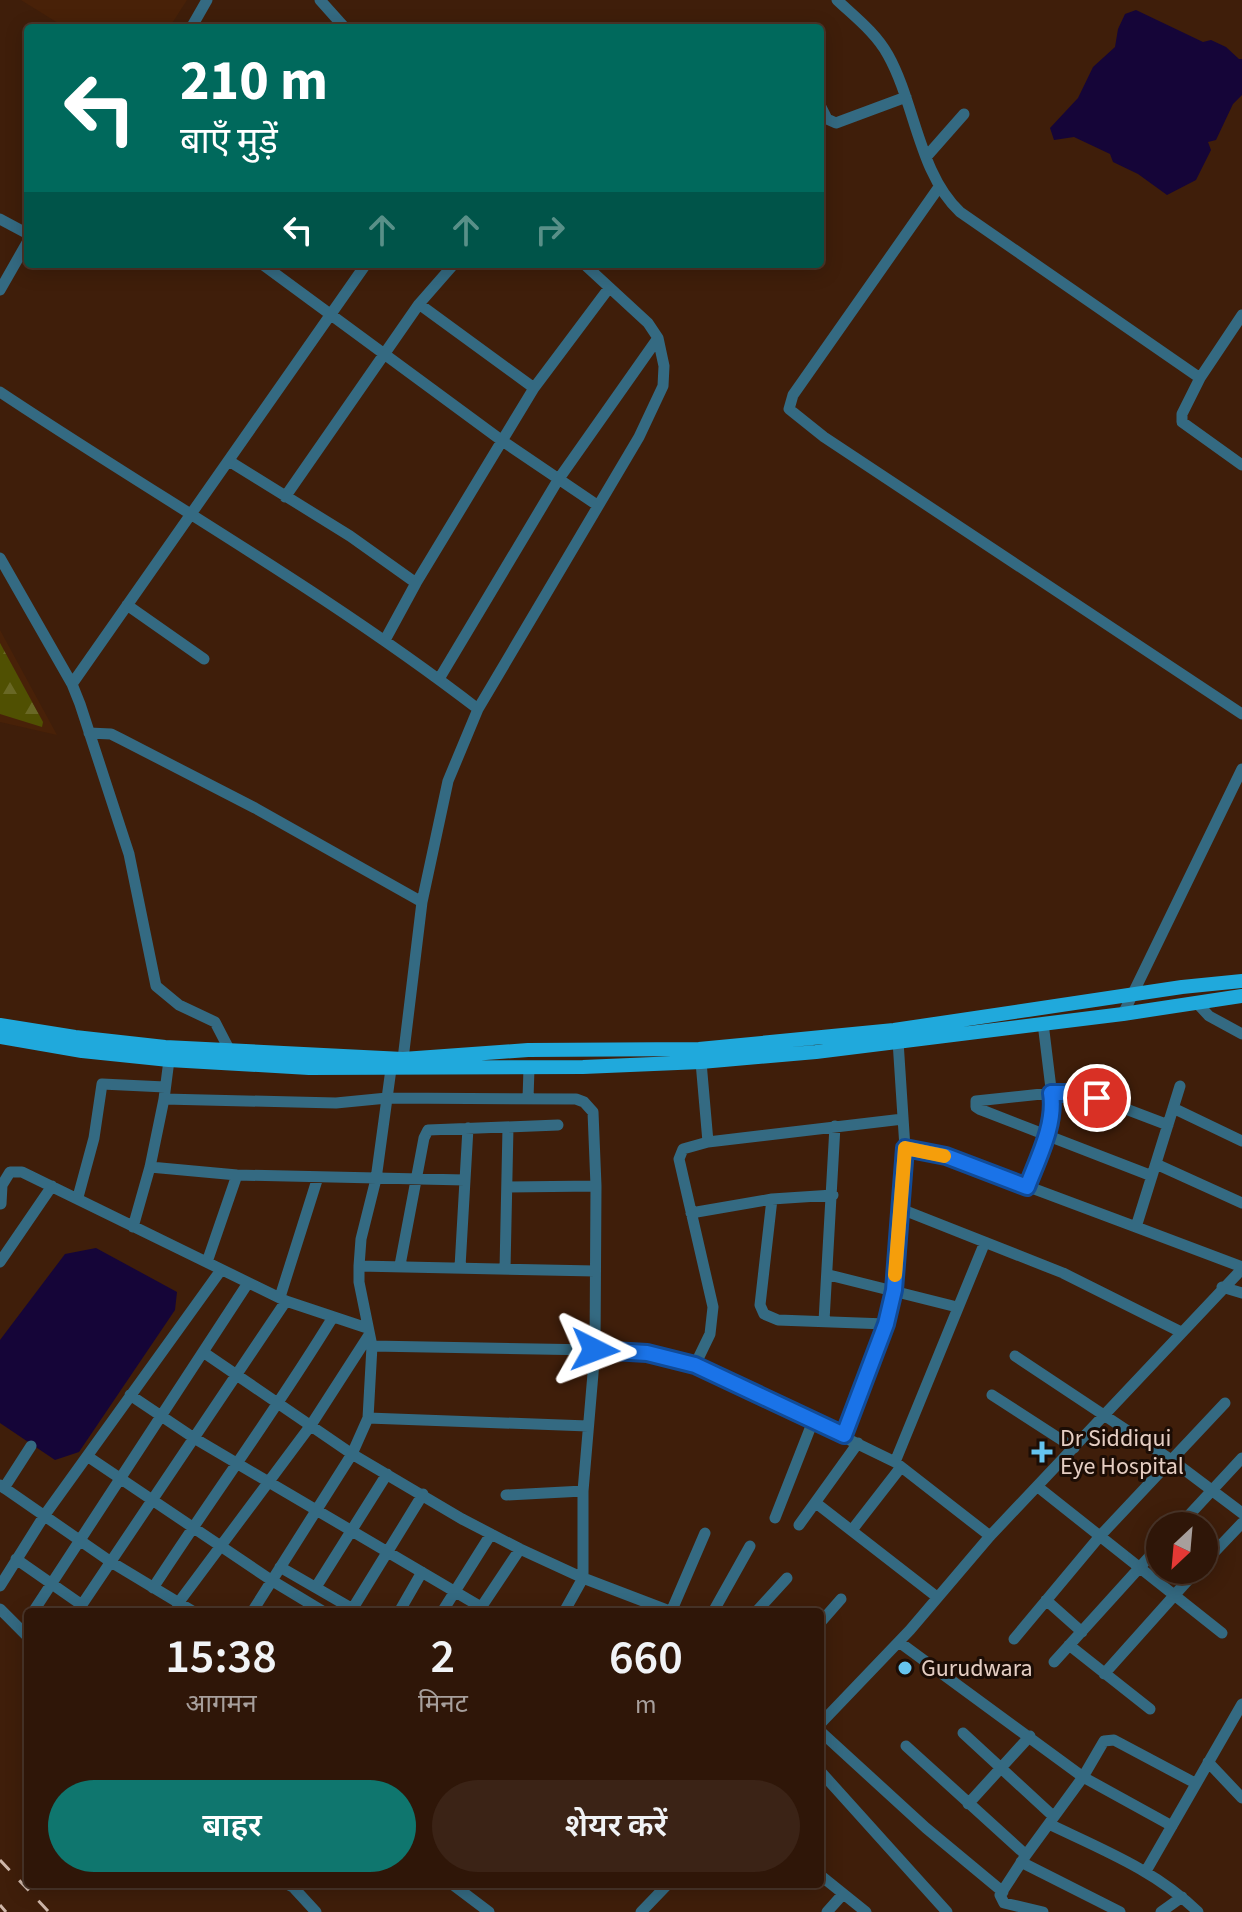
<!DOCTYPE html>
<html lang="hi">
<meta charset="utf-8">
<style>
body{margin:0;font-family:"Source Sans 3","Noto Sans Devanagari",sans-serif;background:#3b2316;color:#f1f3f6;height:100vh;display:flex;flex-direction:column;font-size:30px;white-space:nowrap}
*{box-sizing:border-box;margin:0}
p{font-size:26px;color:#a79f9c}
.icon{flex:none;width:44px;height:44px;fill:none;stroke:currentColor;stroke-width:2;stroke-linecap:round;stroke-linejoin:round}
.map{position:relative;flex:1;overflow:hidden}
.sheet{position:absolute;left:24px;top:1608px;width:800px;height:280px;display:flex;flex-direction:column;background:#2f1608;border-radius:8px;box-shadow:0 4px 20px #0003,0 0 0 2px #4a3529}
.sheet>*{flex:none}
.top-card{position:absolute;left:24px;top:24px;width:800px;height:244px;border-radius:8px;box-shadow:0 4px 20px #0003,0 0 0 2px #4a3529;background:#00695c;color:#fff;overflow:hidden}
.needle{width:52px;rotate:206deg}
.controls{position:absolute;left:1146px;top:1512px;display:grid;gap:16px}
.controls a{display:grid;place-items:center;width:72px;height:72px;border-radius:50%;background:#2f1608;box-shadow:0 4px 20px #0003,0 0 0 2px #4a3529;font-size:40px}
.pin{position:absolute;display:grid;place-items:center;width:68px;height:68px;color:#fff;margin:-34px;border:4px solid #fff;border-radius:50%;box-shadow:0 2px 8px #0007}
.me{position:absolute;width:88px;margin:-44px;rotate:93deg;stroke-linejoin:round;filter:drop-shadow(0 0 6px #0008)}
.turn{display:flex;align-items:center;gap:28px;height:168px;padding:0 24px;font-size:36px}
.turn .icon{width:104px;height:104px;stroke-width:2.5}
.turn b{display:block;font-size:56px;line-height:68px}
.lanes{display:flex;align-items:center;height:76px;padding:0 24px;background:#0003;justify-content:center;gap:40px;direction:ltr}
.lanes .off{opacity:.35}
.eta{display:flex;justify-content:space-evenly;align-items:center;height:136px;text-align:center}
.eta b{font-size:48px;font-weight:600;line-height:56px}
.primary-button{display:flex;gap:16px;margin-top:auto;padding:16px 24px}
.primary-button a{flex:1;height:92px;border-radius:48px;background:#0f766e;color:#fff;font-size:32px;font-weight:600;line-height:92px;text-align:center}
.primary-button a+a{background:#3b2316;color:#f1f3f6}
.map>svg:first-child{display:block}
.built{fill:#482108}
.forest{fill:url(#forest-firs)}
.water{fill:#150538}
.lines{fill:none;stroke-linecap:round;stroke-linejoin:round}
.minor{stroke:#346a82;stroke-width:11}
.major{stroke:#20a9dc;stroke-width:14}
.rail{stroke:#ceb6a9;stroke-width:3;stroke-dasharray:14 14;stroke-linecap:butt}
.route-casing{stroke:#114b97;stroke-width:20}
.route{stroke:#1a73e8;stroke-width:14}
.slow{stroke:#f59e0b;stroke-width:14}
.poi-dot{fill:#66c4ef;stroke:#1c0d05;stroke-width:3}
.labels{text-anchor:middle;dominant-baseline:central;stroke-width:6;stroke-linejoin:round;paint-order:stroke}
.poi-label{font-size:24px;fill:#e5cec3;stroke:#1c0d05;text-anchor:start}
</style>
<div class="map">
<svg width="1242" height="1912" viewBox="0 0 1242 1912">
<defs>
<pattern id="forest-firs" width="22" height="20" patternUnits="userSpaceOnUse" patternTransform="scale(2)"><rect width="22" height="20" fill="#505002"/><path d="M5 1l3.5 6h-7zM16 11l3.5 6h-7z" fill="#696825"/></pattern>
</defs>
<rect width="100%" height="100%" fill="#3f1e0a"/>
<path class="built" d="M 21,0 L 187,0 L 169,28 L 66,28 Z
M 0,630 L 57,735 L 0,722 Z"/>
<path class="forest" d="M 0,643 L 43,722 L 42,727 L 0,714 Z"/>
<path class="water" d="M 1136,10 L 1203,42 L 1211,40 L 1226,47 L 1239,59 L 1242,59 L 1242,95 L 1233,104 L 1216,140 L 1208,142 L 1211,150 L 1196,180 L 1167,195 L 1138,174 L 1113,162 L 1110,154 L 1074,137 L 1054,140 L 1050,128 L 1078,98 L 1093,67 L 1115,47 L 1118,29 L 1125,14 Z
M 96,1248 L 177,1292 L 175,1310 L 79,1452 L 55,1460 L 0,1423 L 0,1340 L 65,1254 Z"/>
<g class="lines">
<path class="minor" d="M 320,0 L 345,28
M 837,0 C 855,17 876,33 888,55 C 915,103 919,174 960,212 L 1200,378 L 1182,414 L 1182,422 L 1242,465
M 191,28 L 207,0
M 820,105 L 827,119 L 836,123 L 906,97
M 927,156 L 964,114
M 939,187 L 793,395 L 789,409 L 824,437 L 1242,714
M 0,219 L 28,234
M 262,264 L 501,440 L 597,505
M 0,290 L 28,241
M 419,304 L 534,388
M 1200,378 L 1242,315
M 0,392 C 159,498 326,592 478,709
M 229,461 L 350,536 L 416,583
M 285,497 L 419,304 L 454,264
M 0,558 L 72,684 L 80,704 L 129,854 L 156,986 L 179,1005 L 215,1022 L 230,1051
M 127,605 L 204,659
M 385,640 L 416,583 L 534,388 L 609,288
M 439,679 L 558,480 L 658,338
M 72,684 L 366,264
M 89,733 L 111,734 L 121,739 L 255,808 L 422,902
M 1196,1002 L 1209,1016 L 1242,1034
M 1123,1014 L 1242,769
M 169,1060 L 164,1099 L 336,1103 L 387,1098 L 576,1099 L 584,1102 L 593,1112 L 596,1186 L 595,1350 L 583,1491 L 583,1578 L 564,1612
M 701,1062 L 708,1142
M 1180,1086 L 1136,1227 L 1242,1267
M 528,1099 L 529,1068
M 1173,1108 L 1242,1141
M 905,1148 L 946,1156 L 1136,1227
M 1156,1164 L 1242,1203
M 150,1167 L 237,1175 L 465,1180
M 1152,1176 L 979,1109 L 976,1107 L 976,1101 L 1051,1093 L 1076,1093 L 1097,1098 L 1168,1125
M 508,1187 L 596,1186
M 1027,1187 L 1047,1134 L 1053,1105 L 1043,1023
M 78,1197 L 94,1138 L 102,1084 L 165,1087
M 772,1199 L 760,1305 L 764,1314 L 778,1320 L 886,1324
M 1,1204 L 2,1185 L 10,1172 L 22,1172 L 286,1301 L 367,1328
M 901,1209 L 1063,1273 L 1181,1332
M 691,1213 L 772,1199 L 833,1195
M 133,1227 L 150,1167 L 164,1099
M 0,1262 L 52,1186
M 207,1262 L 237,1175
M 400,1265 L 424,1138 L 428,1130 L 558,1125
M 359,1266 L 595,1271
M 460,1267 L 468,1128
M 505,1269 L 508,1127
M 829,1275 L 957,1307
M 1222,1287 L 1242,1293
M 280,1297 L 318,1177
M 824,1321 L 835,1126
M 372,1346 L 595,1350 L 647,1353 L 691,1363 L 895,1462 L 990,1536
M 203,1352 L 352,1454 L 462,1519 L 520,1549 L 583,1578 L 672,1612
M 1015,1356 L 1173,1461 L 1242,1513
M 695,1365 L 710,1334 L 713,1307 L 679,1159 L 683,1149 L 708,1142 L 903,1119
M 130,1395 L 194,1438 L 481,1607
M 992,1395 L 1074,1448
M 368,1418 L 588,1426
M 844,1435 L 886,1324 L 894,1290 L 905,1148 L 898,1041
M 87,1456 L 271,1580 L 324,1612
M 895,1462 L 985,1242
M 0,1485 L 111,1562 L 194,1612
M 1038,1487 L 1222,1633
M 4,1488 L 31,1446
M 506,1495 L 583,1491
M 816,1503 L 937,1597
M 775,1518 L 813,1421
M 799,1525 L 858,1443
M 1179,1526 L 1242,1458
M 852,1530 L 901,1467
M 16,1559 L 82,1605
M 1204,1563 L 1242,1523
M 280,1567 L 358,1612
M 0,1586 L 44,1516 L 221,1270
M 316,1587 L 387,1474
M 153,1588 C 212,1497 277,1409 333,1317
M 1046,1600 L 1082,1632
M 353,1608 L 423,1494
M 0,1609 L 28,1637
M 33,1612 L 248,1283
M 77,1612 L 286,1301
M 176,1612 L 179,1602 L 311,1425 L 369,1335
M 252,1612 L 352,1454 L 368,1418 L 372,1346 L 359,1282 L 359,1266 L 361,1239 L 376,1179 L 391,1069 L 403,1059 L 422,902 L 448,781 L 478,709 L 639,437 L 663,386 L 664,366 L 658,338 L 648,323 L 584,264
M 399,1612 L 422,1572
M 442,1612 L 491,1534
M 478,1612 L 520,1549
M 671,1612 L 705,1533
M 713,1612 L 750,1546
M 756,1612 L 787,1578
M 820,1623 L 841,1599
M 1014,1639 L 1100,1536 L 1225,1403
M 899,1642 L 1083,1777 L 1172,1826
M 1069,1645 L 1150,1709
M 1054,1662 L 1160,1545
M 1104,1674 L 1197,1570
M 820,1724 L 910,1630 L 990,1536 L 1242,1269
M 820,1731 L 926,1828 L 1003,1892
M 963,1733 L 1053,1816
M 906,1746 L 1026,1855
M 1208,1762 L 1242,1798
M 820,1771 L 947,1912
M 968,1804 L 1030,1736
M 1049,1824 C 1101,1849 1157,1871 1198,1912
M 1021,1862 L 1120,1912
M 1146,1871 L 1242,1704
M 820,1875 L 866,1912
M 287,1884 L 293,1887 L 316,1912
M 452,1884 L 489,1912
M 641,1912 L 668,1884
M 827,1912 L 843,1894
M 1043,1912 L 1004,1903 L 1000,1895 L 1026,1855 L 1083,1777 L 1104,1741 L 1114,1740 L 1195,1783
M 1161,1912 L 1182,1897"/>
<path class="major" d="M 0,1025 L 75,1037 L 165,1047 L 403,1059 L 528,1050 L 699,1049 L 894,1030 L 1182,987 L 1242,981
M 0,1037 L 82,1051 L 169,1060 L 309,1068 L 583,1067 L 701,1062 L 816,1052 L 1123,1014 L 1242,996"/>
<path class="rail" d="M 0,1860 L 49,1912
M 0,1905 L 6,1912"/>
</g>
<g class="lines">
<defs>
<path id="route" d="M 595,1350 L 647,1353 L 695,1365 L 844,1435 L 886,1324 L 894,1290 L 905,1148 L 946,1156 L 1027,1187 C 1038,1158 1056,1124 1051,1093 L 1076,1093 L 1097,1098"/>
</defs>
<use href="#route" class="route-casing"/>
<use href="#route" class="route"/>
<path class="slow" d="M 895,1275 L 905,1148 L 944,1156"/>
</g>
<g class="poi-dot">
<path d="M1038 1440h8v8h8v8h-8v8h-8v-8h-8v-8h8z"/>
<circle cx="905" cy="1668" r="8"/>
</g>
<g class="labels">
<g class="poi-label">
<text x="1060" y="1438">Dr Siddiqui<tspan x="1060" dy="28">Eye Hospital</tspan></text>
<text x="921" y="1668">Gurudwara</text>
</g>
</g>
</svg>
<div class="controls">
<a><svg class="needle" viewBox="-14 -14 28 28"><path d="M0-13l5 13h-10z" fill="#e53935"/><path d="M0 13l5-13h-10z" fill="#a79f9c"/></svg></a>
</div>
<div class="pin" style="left:1097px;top:1098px;background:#d93025"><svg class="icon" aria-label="arrive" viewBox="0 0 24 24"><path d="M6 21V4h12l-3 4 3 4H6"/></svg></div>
<svg class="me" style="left:595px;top:1350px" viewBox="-20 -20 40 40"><path d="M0-17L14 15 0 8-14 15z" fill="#1a73e8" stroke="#fff" stroke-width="4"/></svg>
<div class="top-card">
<div class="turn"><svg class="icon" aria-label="left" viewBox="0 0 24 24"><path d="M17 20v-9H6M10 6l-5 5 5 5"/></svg><div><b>210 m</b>बाएँ मुड़ें</div></div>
<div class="lanes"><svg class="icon" aria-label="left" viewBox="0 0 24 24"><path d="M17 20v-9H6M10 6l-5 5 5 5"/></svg><svg class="icon off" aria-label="ahead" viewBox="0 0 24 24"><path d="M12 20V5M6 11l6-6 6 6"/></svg><svg class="icon off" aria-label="ahead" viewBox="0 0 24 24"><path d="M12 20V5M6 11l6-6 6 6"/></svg><svg class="icon off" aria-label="right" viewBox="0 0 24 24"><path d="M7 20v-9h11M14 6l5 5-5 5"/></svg></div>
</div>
<section class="sheet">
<div class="eta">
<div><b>15:38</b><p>आगमन</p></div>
<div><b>2</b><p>मिनट</p></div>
<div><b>660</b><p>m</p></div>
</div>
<div class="primary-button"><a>बाहर</a><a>शेयर करें</a></div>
</section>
</div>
